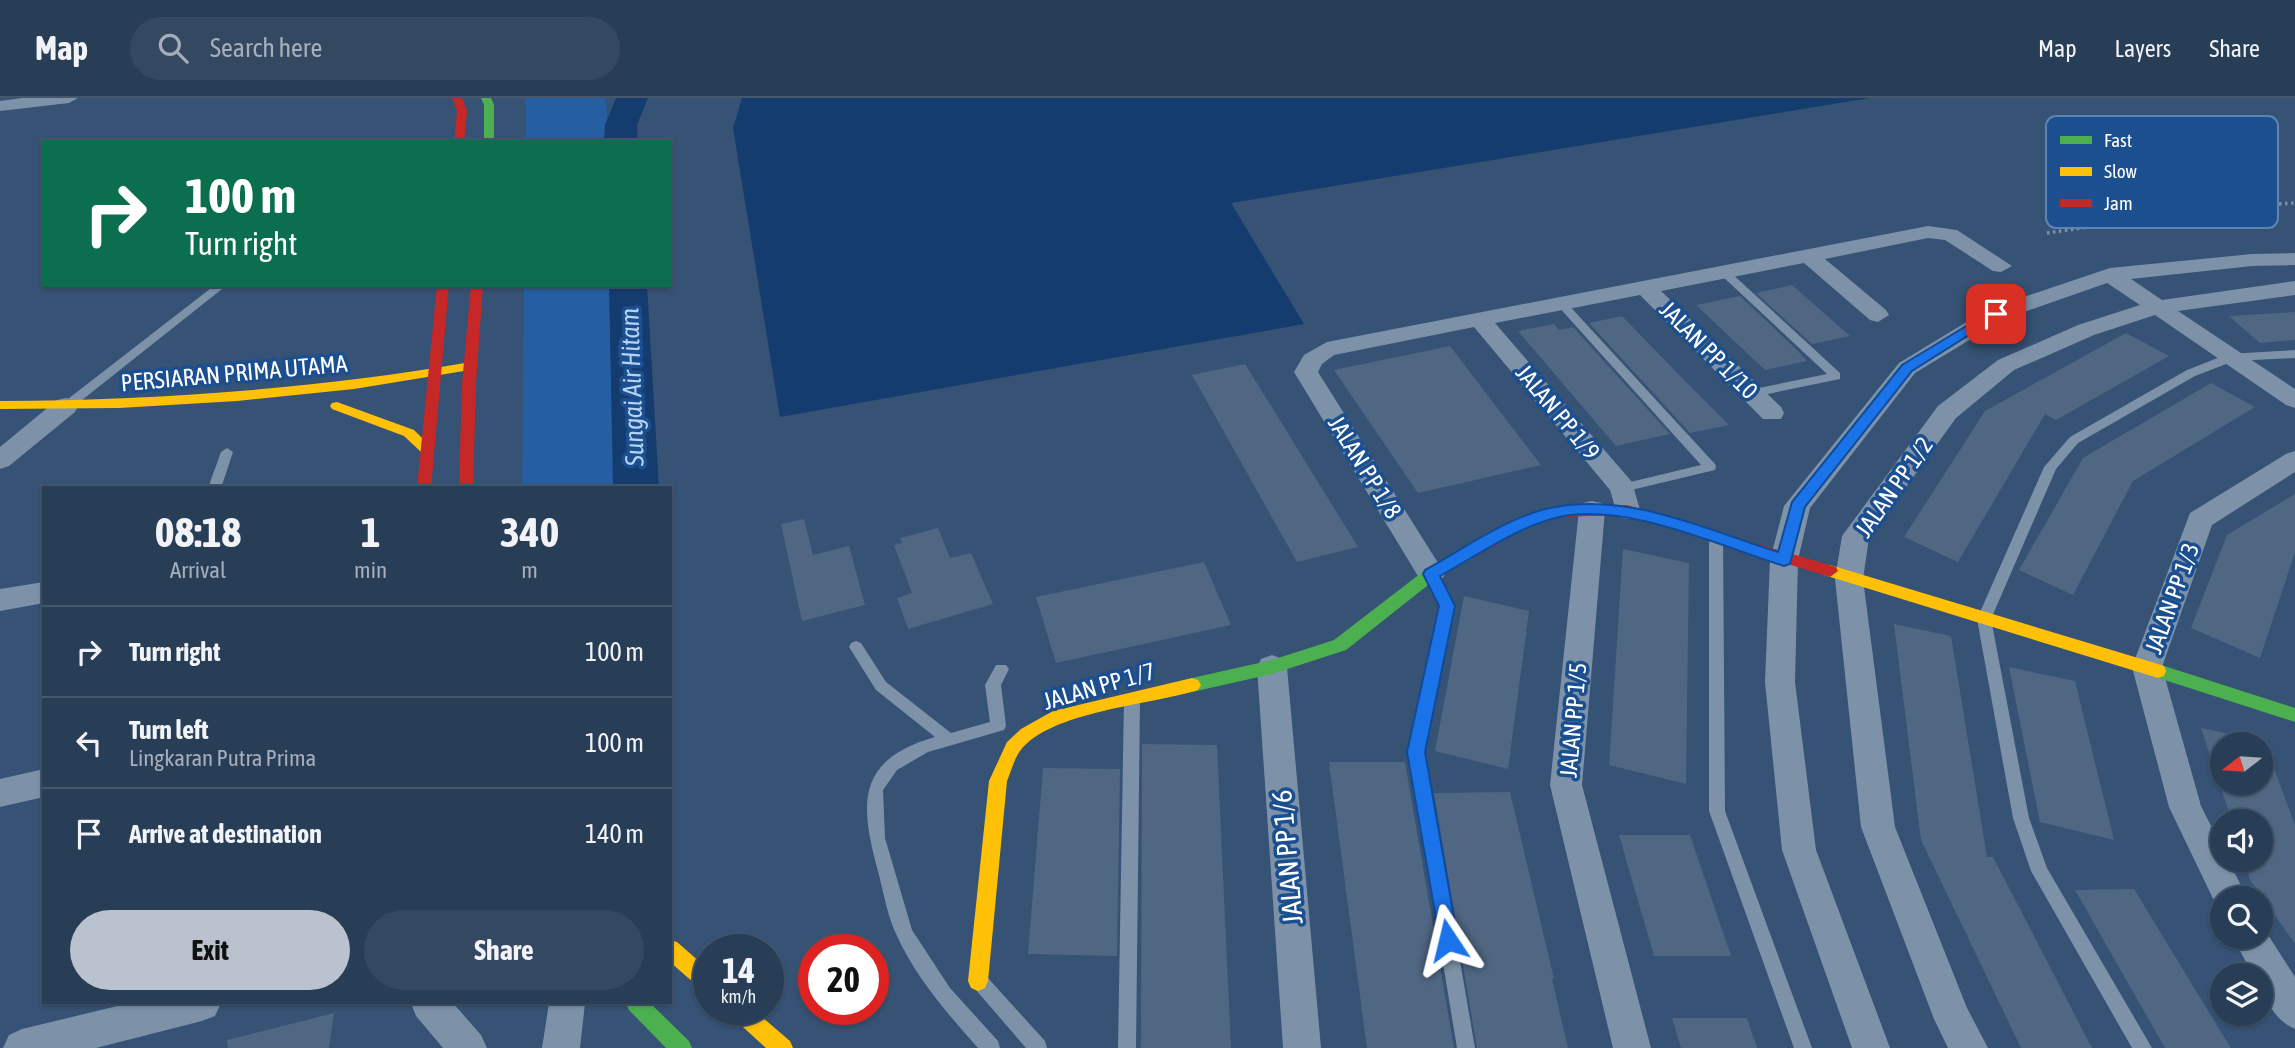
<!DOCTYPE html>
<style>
body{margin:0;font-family:"Asap Condensed",sans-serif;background:#344961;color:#f1f3f6;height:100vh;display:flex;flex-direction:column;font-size:26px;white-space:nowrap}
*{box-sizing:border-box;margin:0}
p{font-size:23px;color:#a5aeba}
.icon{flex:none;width:38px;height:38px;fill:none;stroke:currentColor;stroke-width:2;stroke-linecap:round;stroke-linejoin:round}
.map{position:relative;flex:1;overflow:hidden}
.side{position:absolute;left:42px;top:388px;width:630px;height:518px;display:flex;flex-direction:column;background:#283e57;border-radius:0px;box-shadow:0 2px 5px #0004,0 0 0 2px #44576d}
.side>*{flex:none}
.top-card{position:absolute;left:42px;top:42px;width:630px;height:147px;border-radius:0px;box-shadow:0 2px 5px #0004,0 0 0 2px #44576d;background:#0b6e4f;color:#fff;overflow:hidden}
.needle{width:46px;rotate:253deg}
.buttons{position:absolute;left:2210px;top:634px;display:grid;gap:14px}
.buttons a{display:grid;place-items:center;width:63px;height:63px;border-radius:50%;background:#283e57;box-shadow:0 2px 5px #0004,0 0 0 2px #44576d;font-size:35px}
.speed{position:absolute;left:693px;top:836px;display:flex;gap:14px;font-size:35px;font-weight:700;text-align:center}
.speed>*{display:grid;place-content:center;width:91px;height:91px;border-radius:50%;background:#283e57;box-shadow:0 2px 5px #0004,0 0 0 2px #44576d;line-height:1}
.speed small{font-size:18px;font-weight:400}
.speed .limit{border:10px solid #d22;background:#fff;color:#111}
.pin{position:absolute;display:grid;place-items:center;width:60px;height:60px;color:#fff;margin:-30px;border-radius:14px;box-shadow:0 4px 10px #0006}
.me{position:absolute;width:77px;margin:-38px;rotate:350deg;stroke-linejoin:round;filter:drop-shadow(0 0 5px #0008)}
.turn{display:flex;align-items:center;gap:24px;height:147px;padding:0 28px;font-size:32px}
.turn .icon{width:91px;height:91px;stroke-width:2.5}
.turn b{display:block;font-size:49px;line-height:60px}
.eta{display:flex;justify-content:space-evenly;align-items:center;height:119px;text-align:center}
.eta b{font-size:42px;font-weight:700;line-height:49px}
.cta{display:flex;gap:14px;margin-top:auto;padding:14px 28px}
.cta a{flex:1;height:80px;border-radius:42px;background:#b9c2ce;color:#111;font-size:28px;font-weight:700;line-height:80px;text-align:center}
.cta a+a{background:#344961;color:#f1f3f6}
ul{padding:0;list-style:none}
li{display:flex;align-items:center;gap:21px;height:91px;padding:0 28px;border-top:2px solid #44576d}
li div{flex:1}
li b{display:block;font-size:26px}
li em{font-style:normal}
header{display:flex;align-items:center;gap:42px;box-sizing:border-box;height:98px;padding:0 35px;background:#283e57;border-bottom:2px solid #44576d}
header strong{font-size:33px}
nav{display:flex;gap:38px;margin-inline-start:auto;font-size:24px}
.search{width:490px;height:63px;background:#344961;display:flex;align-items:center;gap:18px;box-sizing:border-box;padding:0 24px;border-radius:38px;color:#a5aeba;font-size:26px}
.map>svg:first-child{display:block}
.green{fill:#265fa1}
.water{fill:#153c6e}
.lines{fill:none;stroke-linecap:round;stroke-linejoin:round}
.river{fill:#153c6e;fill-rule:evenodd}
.building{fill:#506783;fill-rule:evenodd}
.path{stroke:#7d92a8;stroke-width:3.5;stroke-dasharray:2.5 3.5;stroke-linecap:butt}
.lane{fill:#7d92a8;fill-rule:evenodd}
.street{fill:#7d92a8;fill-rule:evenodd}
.fast{fill:#4caf50;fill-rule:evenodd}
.slow{fill:#ffc107;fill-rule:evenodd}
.jam{fill:#c62828;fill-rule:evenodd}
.route{fill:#1a73e8;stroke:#114b97;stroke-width:2}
.labels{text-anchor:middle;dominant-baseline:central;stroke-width:7;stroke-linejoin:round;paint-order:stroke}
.street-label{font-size:24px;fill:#fff;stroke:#1b4f8f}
.water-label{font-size:26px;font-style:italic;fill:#b5d3f5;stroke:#1b4f8f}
.near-street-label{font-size:28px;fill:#fff;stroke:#1b4f8f}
.key{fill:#1b4f8f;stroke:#5f84b1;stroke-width:2}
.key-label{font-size:19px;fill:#fff}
</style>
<header>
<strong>Map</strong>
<div class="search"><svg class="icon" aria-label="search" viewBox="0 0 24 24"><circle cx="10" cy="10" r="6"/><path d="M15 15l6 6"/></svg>Search here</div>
<nav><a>Map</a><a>Layers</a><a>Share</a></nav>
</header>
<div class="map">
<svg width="2295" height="950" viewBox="0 0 2295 950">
<rect width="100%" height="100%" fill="#365274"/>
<path class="green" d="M 526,0 L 606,0 L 608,44 L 526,44 Z
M 524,187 L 615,187 L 616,390 L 522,390 Z"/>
<path class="water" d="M 742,0 L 1870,0 L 1231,105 L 1304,226 L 780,319 L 733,30 Z"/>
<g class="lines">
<path class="river" d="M 616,0 L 648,0 L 637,27 L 638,44 L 604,44 L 605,27 Z
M 609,187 L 647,187 L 659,390 L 613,390 Z"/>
</g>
<path class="building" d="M 1792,187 L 1850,238 L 1812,246 L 1756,195 Z
M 1740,198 L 1795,250 L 1807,263 L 1765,272 L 1696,207 Z
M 2295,214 L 2295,242 L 2260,245 L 2229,218 Z
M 1622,218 L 1686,284 L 1729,327 L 1690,335 L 1589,225 Z
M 1554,226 L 1559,232 L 1573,229 L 1670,336 L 1616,348 L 1518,233 Z
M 2126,235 L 2169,258 L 2056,322 L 2045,316 L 1958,464 L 1904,439 L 1985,313 Z
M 1450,248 L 1541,367 L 1418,395 L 1334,272 Z
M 1245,266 L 1273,311 L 1358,449 L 1297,464 L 1192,277 Z
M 2211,285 L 2255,309 L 2133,383 L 2073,497 L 2019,472 L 2083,360 Z
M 2295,396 L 2295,454 L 2260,560 L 2191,530 L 2227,437 Z
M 804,421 L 813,457 L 849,448 L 865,507 L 802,523 L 781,426 Z
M 938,430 L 950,460 L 971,455 L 993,506 L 908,531 L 897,500 L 912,495 L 894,447 L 902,445 L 900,440 Z
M 1623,451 L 1689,465 L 1686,686 L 1609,667 Z
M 1204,464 L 1231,527 L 1056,565 L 1036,499 Z
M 1464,498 L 1529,513 L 1508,671 L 1435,653 Z
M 1894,526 L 1951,538 L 1987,759 L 1993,759 L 2092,950 L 2021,950 L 1921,742 Z
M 2009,569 L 2075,583 L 2114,742 L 2040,724 Z
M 2201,630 L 2264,643 L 2295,727 L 2295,846 L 2250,782 L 2244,761 L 2261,761 L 2261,723 L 2232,723 ZM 2222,646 L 2261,646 L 2261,684 L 2222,684 Z
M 1142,646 L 1217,647 L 1231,950 L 1141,950 Z
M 1329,664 L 1405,664 L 1454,950 L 1367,950 Z
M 1043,670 L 1120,671 L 1117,858 L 1028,856 Z
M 1510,694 L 1554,881 L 1552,881 L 1568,950 L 1477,950 L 1434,695 Z
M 1619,737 L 1690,737 L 1731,858 L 1654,858 Z
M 2134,791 L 2207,911 L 2231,950 L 2165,950 L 2075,792 Z
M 334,915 L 329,950 L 228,950 L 227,942 Z
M 1672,920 L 1747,920 L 1757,950 L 1681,950 Z"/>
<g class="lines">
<path class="path" d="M 2047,135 L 2226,109 L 2295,105"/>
<path class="lane" d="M 1725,172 L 1729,173 L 1840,275 L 1840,281 L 1753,299 L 1749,298 L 1747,295 L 1749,292 L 1827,276 L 1721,177 L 1720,175 Z
M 215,187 L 227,187 L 72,310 L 64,310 L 62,307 L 64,304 Z
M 1561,202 L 1565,203 L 1715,366 L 1716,369 L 1715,372 L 1623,394 L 1618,393 L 1616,390 L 1618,387 L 1701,367 L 1557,207 L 1555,205 Z
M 2295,252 L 2295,260 L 2234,263 L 2195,278 L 2078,345 L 2056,371 L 1991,521 L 2029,720 L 2047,770 L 2152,950 L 2132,950 L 2031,773 L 2013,720 L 1977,521 L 2044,369 L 2070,339 L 2187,272 L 2228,256 Z
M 227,350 L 233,354 L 221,390 L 208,390 L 221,354 Z
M 1716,434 L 1723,439 L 1725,713 L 1812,950 L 1794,950 L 1709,713 L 1709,439 Z
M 1431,471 L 1436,472 L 1454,508 L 1424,654 L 1475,950 L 1457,950 L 1408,654 L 1440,508 L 1424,476 Z
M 856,543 L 861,545 L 886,584 L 951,635 L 990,624 L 985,587 L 996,567 L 1006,567 L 1009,571 L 1001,587 L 1006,628 L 1004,632 L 928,654 L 897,672 L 883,692 L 885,740 L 912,832 L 950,890 L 998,943 L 1000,950 L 978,950 C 948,916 916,880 897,838 C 888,820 884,797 879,777 C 860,708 854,662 935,639 L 876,592 L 849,549 L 851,545 Z
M 1132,595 L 1137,597 L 1140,601 L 1136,950 L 1118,950 L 1124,601 L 1127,597 Z
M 982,877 L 988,880 L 1045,943 L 1047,950 L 1026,950 L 976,892 L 973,886 L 976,880 Z"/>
<path class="street" d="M 22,0 L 78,0 L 69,5 L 0,13 L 0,3 Z
M 1928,128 L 1957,132 L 2012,168 L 2001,174 L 1993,173 L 1945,142 L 1928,140 L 1825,161 L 1886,212 L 1889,217 L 1878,224 L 1870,222 L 1804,165 L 1661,193 L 1781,309 L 1784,315 L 1781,321 L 1763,321 L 1640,197 L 1495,225 L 1632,384 L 1640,412 L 1636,419 L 1627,421 L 1618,419 L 1610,392 L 1474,229 L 1334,257 L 1322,266 L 1318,274 L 1445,476 L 1441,483 L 1431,486 L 1421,483 L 1294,274 L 1304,257 L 1327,244 Z
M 2295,155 L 2295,167 L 2252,168 L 2131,181 L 2162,202 L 2295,183 L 2295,197 L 2178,213 L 2295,291 L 2295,310 L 2286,307 L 2155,217 L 2094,237 L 2014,272 L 1956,320 L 1869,440 L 1863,481 L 1895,729 L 1967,910 L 1988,950 L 1948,950 L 1934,921 L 1861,729 L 1835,481 L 1842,438 L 1938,308 L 1998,262 L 2078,227 L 2140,207 L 2107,185 L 2004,221 L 1915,275 L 1810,410 L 1798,462 L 1795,584 L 1816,752 L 1890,950 L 1852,950 L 1782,752 L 1765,584 L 1770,462 L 1784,408 L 1899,265 L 1988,211 L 2110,170 L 2252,156 Z
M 66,300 L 75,302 L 78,308 L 75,314 L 9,368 L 0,371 L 0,349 L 57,302 Z
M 2295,353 L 2295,374 L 2212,427 L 2162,569 L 2201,708 L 2222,750 L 2222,761 L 2228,761 L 2247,800 L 2222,800 L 2222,813 L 2218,811 L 2169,709 L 2132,569 L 2190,415 L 2286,356 Z
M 1592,403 L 1601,405 L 1605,412 L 1582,687 L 1651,950 L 1613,950 L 1550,687 L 1579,412 L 1583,405 Z
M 44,484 L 44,505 L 0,513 L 0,491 Z
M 1272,557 L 1283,561 L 1287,569 L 1321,950 L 1283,950 L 1257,569 L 1261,561 Z
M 44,671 L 44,699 L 0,709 L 0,681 Z
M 2261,826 L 2295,879 L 2295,931 C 2275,923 2261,898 2261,877 L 2253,877 L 2232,838 L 2261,838 Z
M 130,905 L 221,905 L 215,918 L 202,923 L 96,950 L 3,950 L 9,937 L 22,931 Z
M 411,905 L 453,905 L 481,937 L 487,950 L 443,950 L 416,918 Z
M 549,905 L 585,905 L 580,950 L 542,950 Z"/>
<path class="fast" d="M 481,0 L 491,0 L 494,7 L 494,44 L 484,44 L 484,7 Z
M 1468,450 L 1473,452 L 1476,456 L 1473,460 L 1437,480 L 1346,552 L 1272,576 L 1192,594 L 1186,592 L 1183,587 L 1186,582 L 1192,580 L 1272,562 L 1334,542 L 1425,472 Z
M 2158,566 L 2295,610 L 2295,624 L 2152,578 L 2150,573 L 2152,568 Z
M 626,905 L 650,905 L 689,943 L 692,950 L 666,950 L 629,912 Z"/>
<path class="slow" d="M 471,264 L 476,265 L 476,271 L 354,291 L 237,303 L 119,310 L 0,311 L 0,303 C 159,302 315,291 471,264 Z
M 337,304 L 414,332 L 433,351 L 431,354 L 421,354 L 404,338 L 332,311 L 330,308 L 332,305 Z
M 1830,467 L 2158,566 L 2164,568 L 2166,573 L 2164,578 L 2158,580 L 1824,477 L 1822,473 L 1824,469 Z
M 1192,580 L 1198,582 L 1201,587 L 1198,592 C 1151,607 1050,613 1020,653 C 1014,661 1011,674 1007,683 L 988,883 L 985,890 L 978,893 L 971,890 L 968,883 L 989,683 L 1007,644 L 1021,631 L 1053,613 Z
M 670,842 L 677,844 L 709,872 L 709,895 L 702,892 L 670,864 Z
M 729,912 L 754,912 L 790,943 L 793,950 L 766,950 L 732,919 Z"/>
<path class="jam" d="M 452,0 L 462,0 L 467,13 L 464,44 L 454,44 L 457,13 Z
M 437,187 L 449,187 L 431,390 L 417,390 Z
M 471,187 L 483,187 L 476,285 L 473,390 L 459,390 L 462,285 Z
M 1627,407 L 1836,469 L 1838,473 L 1830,479 L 1627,417 L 1556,419 L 1520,433 L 1473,460 L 1463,460 L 1460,456 L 1463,452 L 1510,425 L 1555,409 Z"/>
</g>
<path class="route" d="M 1991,213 L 2002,216 L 1912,273 L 1805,409 L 1790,466 L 1784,468 C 1720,448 1621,402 1555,420 C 1514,431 1476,458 1440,478 L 1455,508 L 1425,654 L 1458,842 L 1455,849 L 1448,852 L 1441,849 L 1407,654 L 1439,508 L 1423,476 L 1425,472 C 1465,450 1510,417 1555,409 C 1631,395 1707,432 1778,454 L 1792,404 L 1902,267 Z"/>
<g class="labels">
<g class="street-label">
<text transform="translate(1709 252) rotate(45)">JALAN PP 1/10</text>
<text transform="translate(234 275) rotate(-5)">PERSIARAN PRIMA UTAMA</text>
<text transform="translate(1558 314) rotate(50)">JALAN PP 1/9</text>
<text transform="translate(1365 369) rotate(58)">JALAN PP 1/8</text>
<text transform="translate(1894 389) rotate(-55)">JALAN PP 1/2</text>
<text transform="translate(2172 500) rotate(-70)">JALAN PP 1/3</text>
<text transform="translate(1099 588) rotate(-16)">JALAN PP 1/7</text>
<text transform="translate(1573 622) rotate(-85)">JALAN PP 1/5</text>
</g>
<g class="water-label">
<text transform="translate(632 289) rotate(-92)">Sungai Air Hitam</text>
</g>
<g class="near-street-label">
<text transform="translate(1287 759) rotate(-95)">JALAN PP 1/6</text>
</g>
</g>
<rect x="2046" y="18" width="232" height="112" rx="10" class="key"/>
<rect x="2060" y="38" width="32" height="8" fill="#4caf50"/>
<rect x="2060" y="69" width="32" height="9" fill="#ffc107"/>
<rect x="2060" y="101" width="32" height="8" fill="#c62828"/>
<g class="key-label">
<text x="2104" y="49">Fast</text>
<text x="2104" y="80">Slow</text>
<text x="2104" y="112">Jam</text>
</g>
</svg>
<div class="buttons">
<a><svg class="needle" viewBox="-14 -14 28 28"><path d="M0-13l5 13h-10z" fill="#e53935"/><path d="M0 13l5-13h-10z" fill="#a5aeba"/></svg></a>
<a><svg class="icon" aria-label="sound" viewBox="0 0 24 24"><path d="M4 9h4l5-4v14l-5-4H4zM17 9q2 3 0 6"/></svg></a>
<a><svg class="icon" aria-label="search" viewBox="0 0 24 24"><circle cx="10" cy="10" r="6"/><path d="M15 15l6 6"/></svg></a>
<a><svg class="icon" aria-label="layers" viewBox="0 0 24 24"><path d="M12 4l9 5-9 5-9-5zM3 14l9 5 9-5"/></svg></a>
</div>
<div class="speed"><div>14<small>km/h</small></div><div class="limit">20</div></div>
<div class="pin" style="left:1996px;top:216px;background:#d93025"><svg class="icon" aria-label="arrive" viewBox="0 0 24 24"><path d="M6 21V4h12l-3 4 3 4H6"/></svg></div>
<svg class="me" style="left:1448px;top:842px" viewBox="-20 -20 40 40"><path d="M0-17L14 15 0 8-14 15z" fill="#1a73e8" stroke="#fff" stroke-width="4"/></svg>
<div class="top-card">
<div class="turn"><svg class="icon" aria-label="right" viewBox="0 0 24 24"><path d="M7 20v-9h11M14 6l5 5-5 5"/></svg><div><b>100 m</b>Turn right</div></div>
</div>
<section class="side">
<div class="eta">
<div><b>08:18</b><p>Arrival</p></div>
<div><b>1</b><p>min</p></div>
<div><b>340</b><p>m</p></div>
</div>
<ul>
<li><svg class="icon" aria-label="right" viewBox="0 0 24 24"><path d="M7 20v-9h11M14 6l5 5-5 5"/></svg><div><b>Turn right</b></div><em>100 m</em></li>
<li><svg class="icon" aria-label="left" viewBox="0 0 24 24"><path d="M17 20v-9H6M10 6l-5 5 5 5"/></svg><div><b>Turn left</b><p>Lingkaran Putra Prima</p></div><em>100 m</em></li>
<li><svg class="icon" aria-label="arrive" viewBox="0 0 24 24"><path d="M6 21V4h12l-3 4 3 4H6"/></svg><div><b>Arrive at destination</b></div><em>140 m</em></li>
</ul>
<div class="cta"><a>Exit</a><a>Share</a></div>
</section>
</div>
